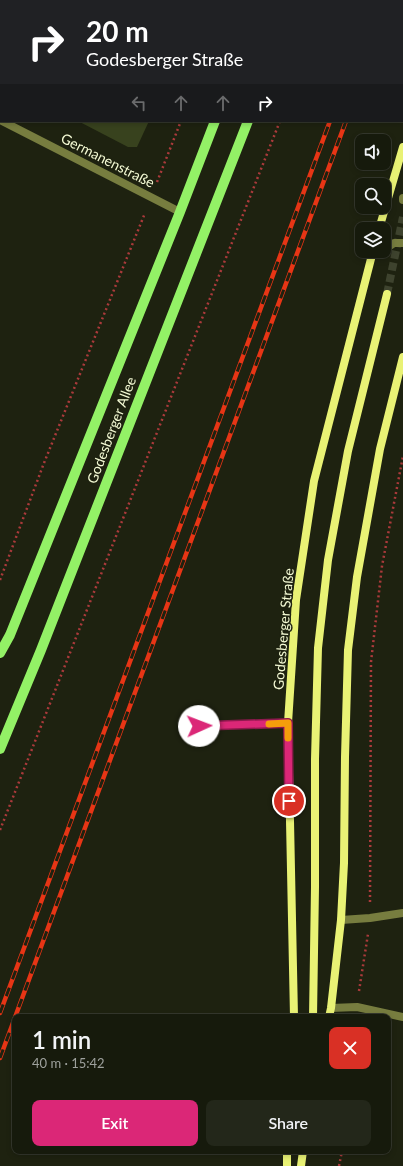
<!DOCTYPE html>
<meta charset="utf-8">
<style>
body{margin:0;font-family:Lato,sans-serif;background:#23271a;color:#f1f3f6;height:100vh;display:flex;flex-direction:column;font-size:15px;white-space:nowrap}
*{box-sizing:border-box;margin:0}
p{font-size:13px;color:#9ea19d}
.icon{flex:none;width:22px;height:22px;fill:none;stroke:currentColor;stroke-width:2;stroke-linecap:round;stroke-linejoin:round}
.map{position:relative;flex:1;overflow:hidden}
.details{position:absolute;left:12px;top:1014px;width:379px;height:140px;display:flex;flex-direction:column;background:#161a0c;border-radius:8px;box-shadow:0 2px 6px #0003,0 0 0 1px #35382d}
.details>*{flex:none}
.top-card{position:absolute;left:0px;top:0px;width:403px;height:122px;box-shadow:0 2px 6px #0003,0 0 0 1px #35382d;background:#202124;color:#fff;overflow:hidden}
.controls{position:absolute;left:355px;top:134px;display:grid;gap:8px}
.controls a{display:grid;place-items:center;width:36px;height:36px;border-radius:8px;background:#161a0c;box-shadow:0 2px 6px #0003,0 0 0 1px #35382d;font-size:20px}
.pin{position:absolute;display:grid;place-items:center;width:34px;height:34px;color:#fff;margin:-17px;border:2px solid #fff;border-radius:50%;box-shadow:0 1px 4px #0007}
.me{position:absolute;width:44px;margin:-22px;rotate:88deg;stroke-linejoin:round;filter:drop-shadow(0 0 3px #0008)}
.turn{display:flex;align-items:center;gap:14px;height:84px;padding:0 20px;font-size:18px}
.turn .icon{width:52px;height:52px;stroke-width:2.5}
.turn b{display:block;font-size:28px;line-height:34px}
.lanes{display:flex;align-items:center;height:38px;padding:0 20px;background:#0003;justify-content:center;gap:20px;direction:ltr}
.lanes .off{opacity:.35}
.round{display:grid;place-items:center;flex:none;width:42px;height:42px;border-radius:8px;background:#23271a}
.overview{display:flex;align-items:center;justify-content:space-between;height:68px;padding:0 20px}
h1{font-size:24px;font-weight:600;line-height:30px}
.button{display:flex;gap:8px;margin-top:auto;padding:8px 20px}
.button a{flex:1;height:46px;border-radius:8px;background:#db2777;color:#fff;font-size:16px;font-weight:600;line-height:46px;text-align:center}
.button a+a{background:#23271a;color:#f1f3f6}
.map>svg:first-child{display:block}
.building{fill:#38421e}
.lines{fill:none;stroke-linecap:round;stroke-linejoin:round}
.secondary-tunnel{stroke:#3e432e;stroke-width:8;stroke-dasharray:8 4;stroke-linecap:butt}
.path{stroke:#ab3a3b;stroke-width:2.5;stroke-dasharray:2 3;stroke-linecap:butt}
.lane{stroke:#777d3f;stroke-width:8}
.street{stroke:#777d3f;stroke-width:8}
.secondary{stroke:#e9f275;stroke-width:8}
.primary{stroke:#93f166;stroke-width:10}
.rail-casing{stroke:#e73515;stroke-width:4.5}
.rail{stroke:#1e2210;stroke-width:3;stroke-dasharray:9;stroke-linecap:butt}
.route-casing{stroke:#8e194d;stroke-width:10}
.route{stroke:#db2777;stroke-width:7}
.slow{stroke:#f59e0b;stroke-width:7}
.labels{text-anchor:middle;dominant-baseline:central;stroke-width:3;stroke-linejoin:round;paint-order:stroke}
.street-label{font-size:14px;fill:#f5fbd5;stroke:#1e2210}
</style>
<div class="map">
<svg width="403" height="1166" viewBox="0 0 403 1166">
<rect width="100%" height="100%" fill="#1e2210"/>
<path class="building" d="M 78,121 L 149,121 L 137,147 L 128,147 Z"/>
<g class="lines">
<path class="secondary-tunnel" d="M 387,294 L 403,217"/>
<path class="path" d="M 229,1 L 229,0
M 327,1 L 327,0
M 157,182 L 181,121
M 0,580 L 44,463 L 145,213
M 0,830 L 280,121
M 370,902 L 371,662 L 382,566 L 403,456
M 359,991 L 368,934
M 339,1166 L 342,1151"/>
<path class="lane" d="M 199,726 L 288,723
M 341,920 L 370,918 L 403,913
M 331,1008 L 357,1007 L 403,1017"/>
<path class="street" d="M 2,121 L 180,212
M 403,198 L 403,200
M 384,250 L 394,243 L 403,243"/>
<path class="secondary" d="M 379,229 L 403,147
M 294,1017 L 288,723 L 296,600 L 314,481 L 373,251
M 313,1017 L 315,887 L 315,759 L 318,648 L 328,560 L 348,451 L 387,294
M 329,1017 L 331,1008 L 341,920 L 344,863 L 345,757 L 348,650 L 357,577 L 380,449 L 403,357
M 287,1166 L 287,1151
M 301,1166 L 303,1151"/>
<path class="primary" d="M 262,1 L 262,0
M 295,1 L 295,0
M 0,653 L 10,635 L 180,212 L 215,121
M 0,749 L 41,650 L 248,121"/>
<defs>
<path id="rail" d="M 374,1 L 375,0
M 390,1 L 391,0
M 0,1013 L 330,121
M 0,1058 L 346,121"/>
</defs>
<use href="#rail" class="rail-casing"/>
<use href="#rail" class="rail"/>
</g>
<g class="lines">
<defs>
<path id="route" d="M 199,726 L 288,723 L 289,801"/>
</defs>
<use href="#route" class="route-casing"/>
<use href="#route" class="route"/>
<path class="slow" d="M 269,724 L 288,723 L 288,738"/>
</g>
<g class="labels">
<g class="street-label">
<text transform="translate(108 160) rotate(27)">Germanenstraße</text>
<text transform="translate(111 430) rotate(-69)">Godesberger Allee</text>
<text transform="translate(283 629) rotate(-85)">Godesberger Straße</text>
</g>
</g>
</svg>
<div class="controls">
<a><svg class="icon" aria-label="sound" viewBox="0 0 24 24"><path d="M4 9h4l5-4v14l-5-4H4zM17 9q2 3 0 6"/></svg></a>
<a><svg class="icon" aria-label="search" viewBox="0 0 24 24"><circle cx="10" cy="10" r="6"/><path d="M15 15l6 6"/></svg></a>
<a><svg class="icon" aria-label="layers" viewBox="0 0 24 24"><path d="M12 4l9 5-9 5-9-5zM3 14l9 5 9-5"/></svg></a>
</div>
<div class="pin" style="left:289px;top:801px;background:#d93025"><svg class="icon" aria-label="arrive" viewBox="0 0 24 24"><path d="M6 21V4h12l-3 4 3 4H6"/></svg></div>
<svg class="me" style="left:199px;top:726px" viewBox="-20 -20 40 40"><circle r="19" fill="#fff"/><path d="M0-13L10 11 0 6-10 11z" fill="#db2777"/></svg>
<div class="top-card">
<div class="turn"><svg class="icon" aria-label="right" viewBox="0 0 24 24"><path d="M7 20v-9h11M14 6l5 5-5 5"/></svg><div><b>20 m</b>Godesberger Straße</div></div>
<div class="lanes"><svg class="icon off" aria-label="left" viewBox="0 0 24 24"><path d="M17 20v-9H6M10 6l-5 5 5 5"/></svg><svg class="icon off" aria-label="ahead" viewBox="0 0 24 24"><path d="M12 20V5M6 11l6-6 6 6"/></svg><svg class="icon off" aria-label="ahead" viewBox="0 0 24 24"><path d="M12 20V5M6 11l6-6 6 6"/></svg><svg class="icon" aria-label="right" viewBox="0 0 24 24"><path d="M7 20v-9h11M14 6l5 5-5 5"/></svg></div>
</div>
<section class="details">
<div class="overview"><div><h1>1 min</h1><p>40 m · 15:42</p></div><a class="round" style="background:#d93025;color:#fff"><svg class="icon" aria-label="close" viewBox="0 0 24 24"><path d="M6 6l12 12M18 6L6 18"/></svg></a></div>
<div class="button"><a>Exit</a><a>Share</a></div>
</section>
</div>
